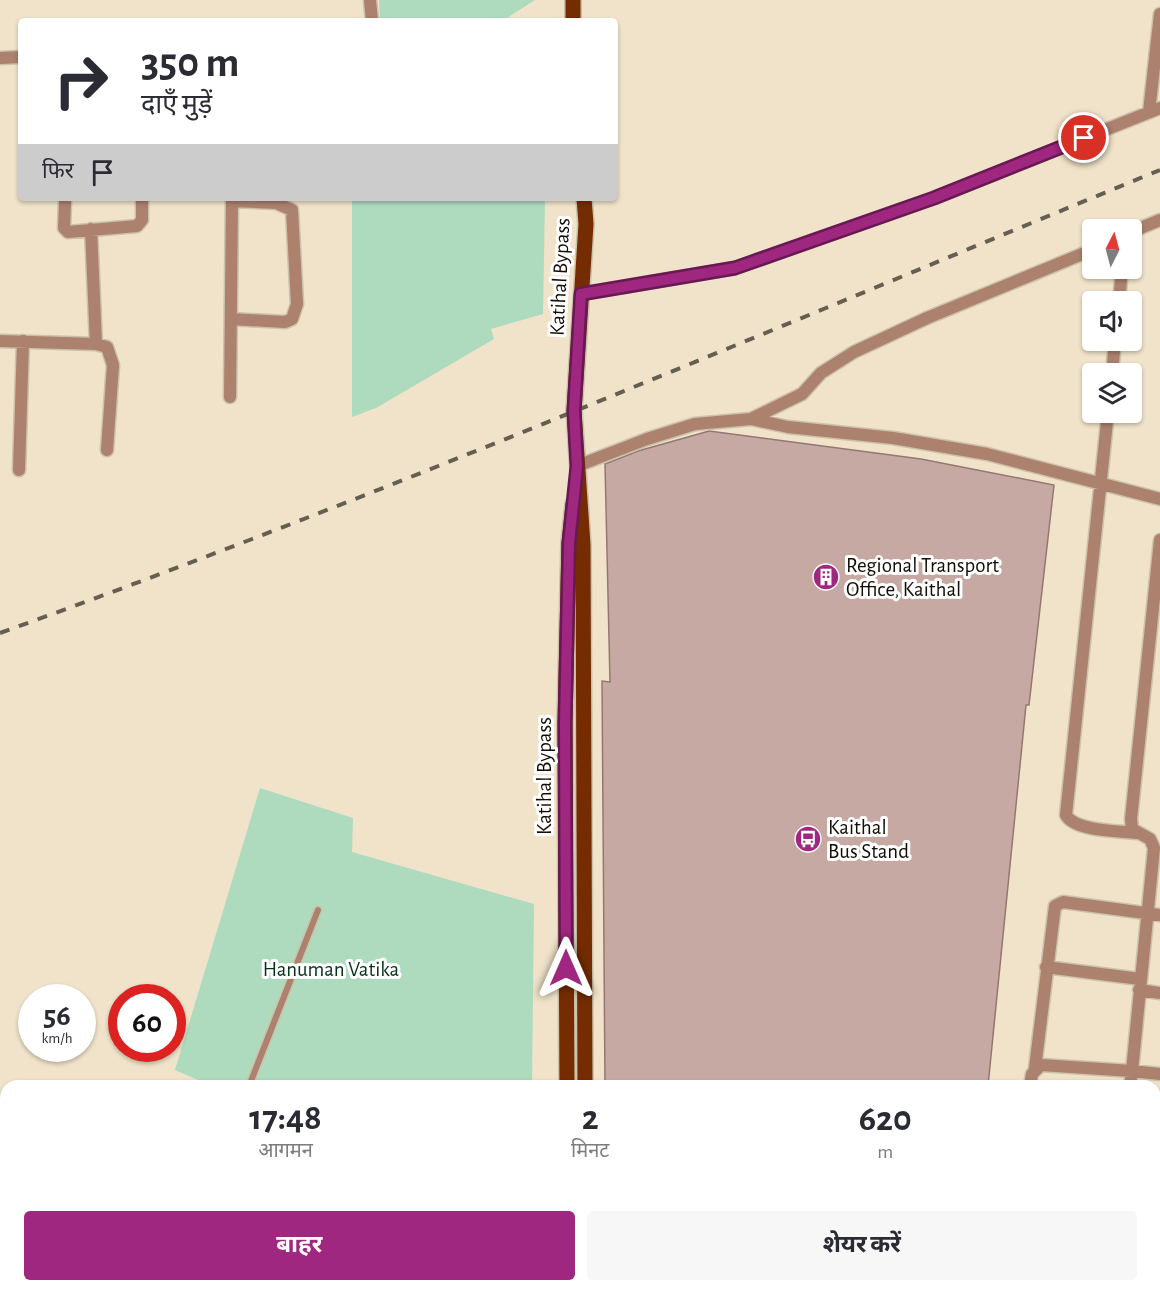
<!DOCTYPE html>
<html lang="hi">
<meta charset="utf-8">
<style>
body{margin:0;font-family:"Alegreya Sans","Noto Sans Devanagari",sans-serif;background:#f7f7f7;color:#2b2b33;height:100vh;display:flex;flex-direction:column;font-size:22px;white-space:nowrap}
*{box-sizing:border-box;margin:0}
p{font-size:20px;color:#7c7c81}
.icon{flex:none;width:33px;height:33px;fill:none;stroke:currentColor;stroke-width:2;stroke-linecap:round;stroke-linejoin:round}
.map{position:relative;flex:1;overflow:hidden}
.sheet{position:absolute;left:0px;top:1080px;width:1161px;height:212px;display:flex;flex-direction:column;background:#fff;border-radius:18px 18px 0 0;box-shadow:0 2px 4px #0004}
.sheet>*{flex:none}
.guide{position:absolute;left:18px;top:18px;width:600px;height:183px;border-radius:6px;box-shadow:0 2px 4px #0004;background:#fff;color:#2b2b33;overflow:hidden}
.needle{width:39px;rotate:6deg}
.controls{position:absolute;left:1082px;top:219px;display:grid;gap:12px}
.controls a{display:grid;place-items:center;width:60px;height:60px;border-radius:6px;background:#fff;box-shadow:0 2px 4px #0004;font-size:30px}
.speed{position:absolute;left:18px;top:984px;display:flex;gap:12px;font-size:30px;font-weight:700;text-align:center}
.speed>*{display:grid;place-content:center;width:78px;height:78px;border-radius:50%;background:#fff;box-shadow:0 2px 4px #0004;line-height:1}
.speed small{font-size:15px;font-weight:400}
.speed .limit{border:9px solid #d22;background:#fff;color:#111}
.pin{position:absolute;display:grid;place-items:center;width:51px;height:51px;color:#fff;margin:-26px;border:3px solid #fff;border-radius:50%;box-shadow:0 2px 6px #0007}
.me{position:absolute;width:66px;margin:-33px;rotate:0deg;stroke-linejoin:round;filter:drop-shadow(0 0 4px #0008)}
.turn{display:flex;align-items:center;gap:21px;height:126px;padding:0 24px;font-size:27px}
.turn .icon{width:78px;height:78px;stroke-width:2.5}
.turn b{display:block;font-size:42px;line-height:51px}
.then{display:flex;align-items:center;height:57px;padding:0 24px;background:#0003;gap:12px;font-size:22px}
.eta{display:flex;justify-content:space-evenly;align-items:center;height:102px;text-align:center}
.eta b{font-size:36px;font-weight:700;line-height:42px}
.primary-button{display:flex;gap:12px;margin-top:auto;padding:12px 24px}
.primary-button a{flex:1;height:69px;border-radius:6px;background:#a0277f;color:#fff;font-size:24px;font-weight:700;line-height:69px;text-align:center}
.primary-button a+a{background:#f7f7f7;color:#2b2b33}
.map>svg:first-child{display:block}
.green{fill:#aedabe}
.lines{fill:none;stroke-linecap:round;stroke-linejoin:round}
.stream{stroke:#5da6ac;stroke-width:4}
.building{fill:#c7a9a3;stroke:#937871;stroke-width:1.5}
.service-casing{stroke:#ccc1ab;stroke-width:9}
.minor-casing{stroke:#ccc1ab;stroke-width:15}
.secondary-casing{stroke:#ccc1ab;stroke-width:18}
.primary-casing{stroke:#ccc1ab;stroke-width:18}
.service{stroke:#ac816e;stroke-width:6}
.minor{stroke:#ac816e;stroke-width:12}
.secondary{stroke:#8c5134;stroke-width:15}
.primary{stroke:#742c00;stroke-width:15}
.rail{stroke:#665f51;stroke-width:4;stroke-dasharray:10 10;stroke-linecap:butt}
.route-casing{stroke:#681953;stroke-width:15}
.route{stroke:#a0277f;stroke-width:10}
.labels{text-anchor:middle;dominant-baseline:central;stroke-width:6;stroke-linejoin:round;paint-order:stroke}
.street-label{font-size:21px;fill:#120e06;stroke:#fff}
.poi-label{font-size:21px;fill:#120e06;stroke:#fff;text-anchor:start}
.park-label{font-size:21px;fill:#07331d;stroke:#fff}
</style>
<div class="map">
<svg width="1160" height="1291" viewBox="0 0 1160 1291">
<rect width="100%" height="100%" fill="#f0e3ca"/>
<path class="green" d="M 379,0 L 535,0 L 507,18 L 380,21 Z
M 352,198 L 545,198 L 543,314 L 491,329 L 494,339 L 376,408 L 352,417 Z
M 260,788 L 353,818 L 352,852 L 534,904 L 532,1086 L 212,1086 L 175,1070 Z
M 422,1286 L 534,1286 L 535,1291 L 435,1291 Z"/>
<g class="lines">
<path class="stream" d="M 1155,1162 L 1160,1162
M 785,1291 L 789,1286"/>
</g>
<path class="building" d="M 709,431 L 921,459 L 1054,485 L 1029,705 L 1026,705 L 988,1086 L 605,1086 L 602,681 L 610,682 L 605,464 L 638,451 Z"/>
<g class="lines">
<defs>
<path id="service" d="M 249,1086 L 318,910"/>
<path id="minor" d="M 370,0 L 372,21
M 0,58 L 21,57
M 1149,112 L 1160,14
M 65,202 L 64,228 L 68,232 L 137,226 L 142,220 L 142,198
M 91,229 L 96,344
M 1131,232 L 1160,220
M 581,294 L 735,268 L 934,198 L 1160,108
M 1119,302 L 1122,268
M 231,319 L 285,322 L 292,319 L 297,304 L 292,210 L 276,203 L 232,201
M 0,341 L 96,344 L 107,347 L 113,365 L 107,450
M 1112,374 L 1115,340
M 230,397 L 232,198
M 1108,412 L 1066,815 C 1074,831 1119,831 1136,833
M 751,419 L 802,394 L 821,373 L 854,352 L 927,318 L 1092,250
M 577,466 L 647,439 L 695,424 L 751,419 L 788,427 L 893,438 L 987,454 L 1160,499
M 19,470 L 23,341
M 1046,967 L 1140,979
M 1139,990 L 1160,993
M 1035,1068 L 1055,906 L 1063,902 L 1160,915
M 1030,1086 L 1032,1074 L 1041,1065 L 1132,1071 L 1154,848 L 1150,839 L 1132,829 L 1131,819 L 1160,540
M 1130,1086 L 1132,1071 L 1160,1074
M 1155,1172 L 1160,1172
M 807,1291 L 811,1286
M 852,1291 L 853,1286
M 912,1291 L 913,1286
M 948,1291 L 949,1286
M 1007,1291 L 1008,1286
M 1156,1291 L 1160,1284"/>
<path id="secondary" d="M 0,1129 L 6,1132
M 0,1147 L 6,1149
M 332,1286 L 345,1291
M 369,1286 L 382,1291"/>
<path id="primary" d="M 573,0 L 573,21
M 584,198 L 586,224 L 574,411 L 583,545 L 585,1086
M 567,1086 L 565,723 L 569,543 L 573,504
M 572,1286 L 572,1291
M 588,1286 L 588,1291"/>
</defs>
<use href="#service" class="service-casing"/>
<use href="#minor" class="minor-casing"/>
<use href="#secondary" class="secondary-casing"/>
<use href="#primary" class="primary-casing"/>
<use href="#service" class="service"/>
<use href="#minor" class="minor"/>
<use href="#secondary" class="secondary"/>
<use href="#primary" class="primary"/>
<path class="rail" d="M 0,633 C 392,492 775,328 1160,170"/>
</g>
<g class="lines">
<defs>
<path id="route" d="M 566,968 L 565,723 L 569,543 L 577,466 L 574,411 L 581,294 L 735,268 L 934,198 L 1084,138"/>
</defs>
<use href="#route" class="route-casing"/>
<use href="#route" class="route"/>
</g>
<defs>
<symbol id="building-disc" viewBox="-11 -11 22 22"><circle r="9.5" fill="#a0277f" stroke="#fff"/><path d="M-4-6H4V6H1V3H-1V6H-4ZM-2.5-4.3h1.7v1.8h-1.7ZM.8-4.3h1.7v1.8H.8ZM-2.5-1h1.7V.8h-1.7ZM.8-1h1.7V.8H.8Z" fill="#fff"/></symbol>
<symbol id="bus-disc" viewBox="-11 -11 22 22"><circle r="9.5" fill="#a0277f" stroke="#fff"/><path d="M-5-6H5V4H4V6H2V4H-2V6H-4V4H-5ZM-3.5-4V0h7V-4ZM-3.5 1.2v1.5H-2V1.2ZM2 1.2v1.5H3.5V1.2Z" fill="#fff"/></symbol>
</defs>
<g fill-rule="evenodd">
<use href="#building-disc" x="811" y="562" width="30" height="30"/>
<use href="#bus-disc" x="793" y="824" width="30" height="30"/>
</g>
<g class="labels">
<g class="street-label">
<text transform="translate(560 277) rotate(-87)">Katihal Bypass</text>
<text transform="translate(544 776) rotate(-90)">Katihal Bypass</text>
</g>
<g class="poi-label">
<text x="846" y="565">Regional Transport<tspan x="846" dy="24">Office, Kaithal</tspan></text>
<text x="828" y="827">Kaithal<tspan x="828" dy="24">Bus Stand</tspan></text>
</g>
<g class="park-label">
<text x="331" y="969">Hanuman Vatika</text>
</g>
</g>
</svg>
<div class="controls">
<a><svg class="needle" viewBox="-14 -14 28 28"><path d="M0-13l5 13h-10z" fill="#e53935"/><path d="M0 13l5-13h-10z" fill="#7c7c81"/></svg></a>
<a><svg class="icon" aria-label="sound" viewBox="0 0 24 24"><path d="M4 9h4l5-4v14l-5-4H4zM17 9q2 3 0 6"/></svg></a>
<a><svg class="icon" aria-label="layers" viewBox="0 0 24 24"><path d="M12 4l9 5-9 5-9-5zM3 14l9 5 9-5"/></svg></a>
</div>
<div class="speed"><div>56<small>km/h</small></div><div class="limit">60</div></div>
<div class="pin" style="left:1084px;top:138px;background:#d93025"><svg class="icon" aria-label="arrive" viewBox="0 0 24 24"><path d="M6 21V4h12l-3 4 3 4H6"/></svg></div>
<svg class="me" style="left:566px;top:968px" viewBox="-20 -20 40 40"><path d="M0-17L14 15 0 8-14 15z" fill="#a0277f" stroke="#fff" stroke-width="4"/></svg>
<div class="guide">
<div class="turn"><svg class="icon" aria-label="right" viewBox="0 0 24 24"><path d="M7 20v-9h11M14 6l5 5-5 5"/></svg><div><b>350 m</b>दाएँ मुड़ें</div></div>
<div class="then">फिर<svg class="icon" aria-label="arrive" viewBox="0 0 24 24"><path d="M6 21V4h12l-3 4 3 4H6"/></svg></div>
</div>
<section class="sheet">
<div class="eta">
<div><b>17:48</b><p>आगमन</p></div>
<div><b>2</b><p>मिनट</p></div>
<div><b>620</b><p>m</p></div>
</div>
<div class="primary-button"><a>बाहर</a><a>शेयर करें</a></div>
</section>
</div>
